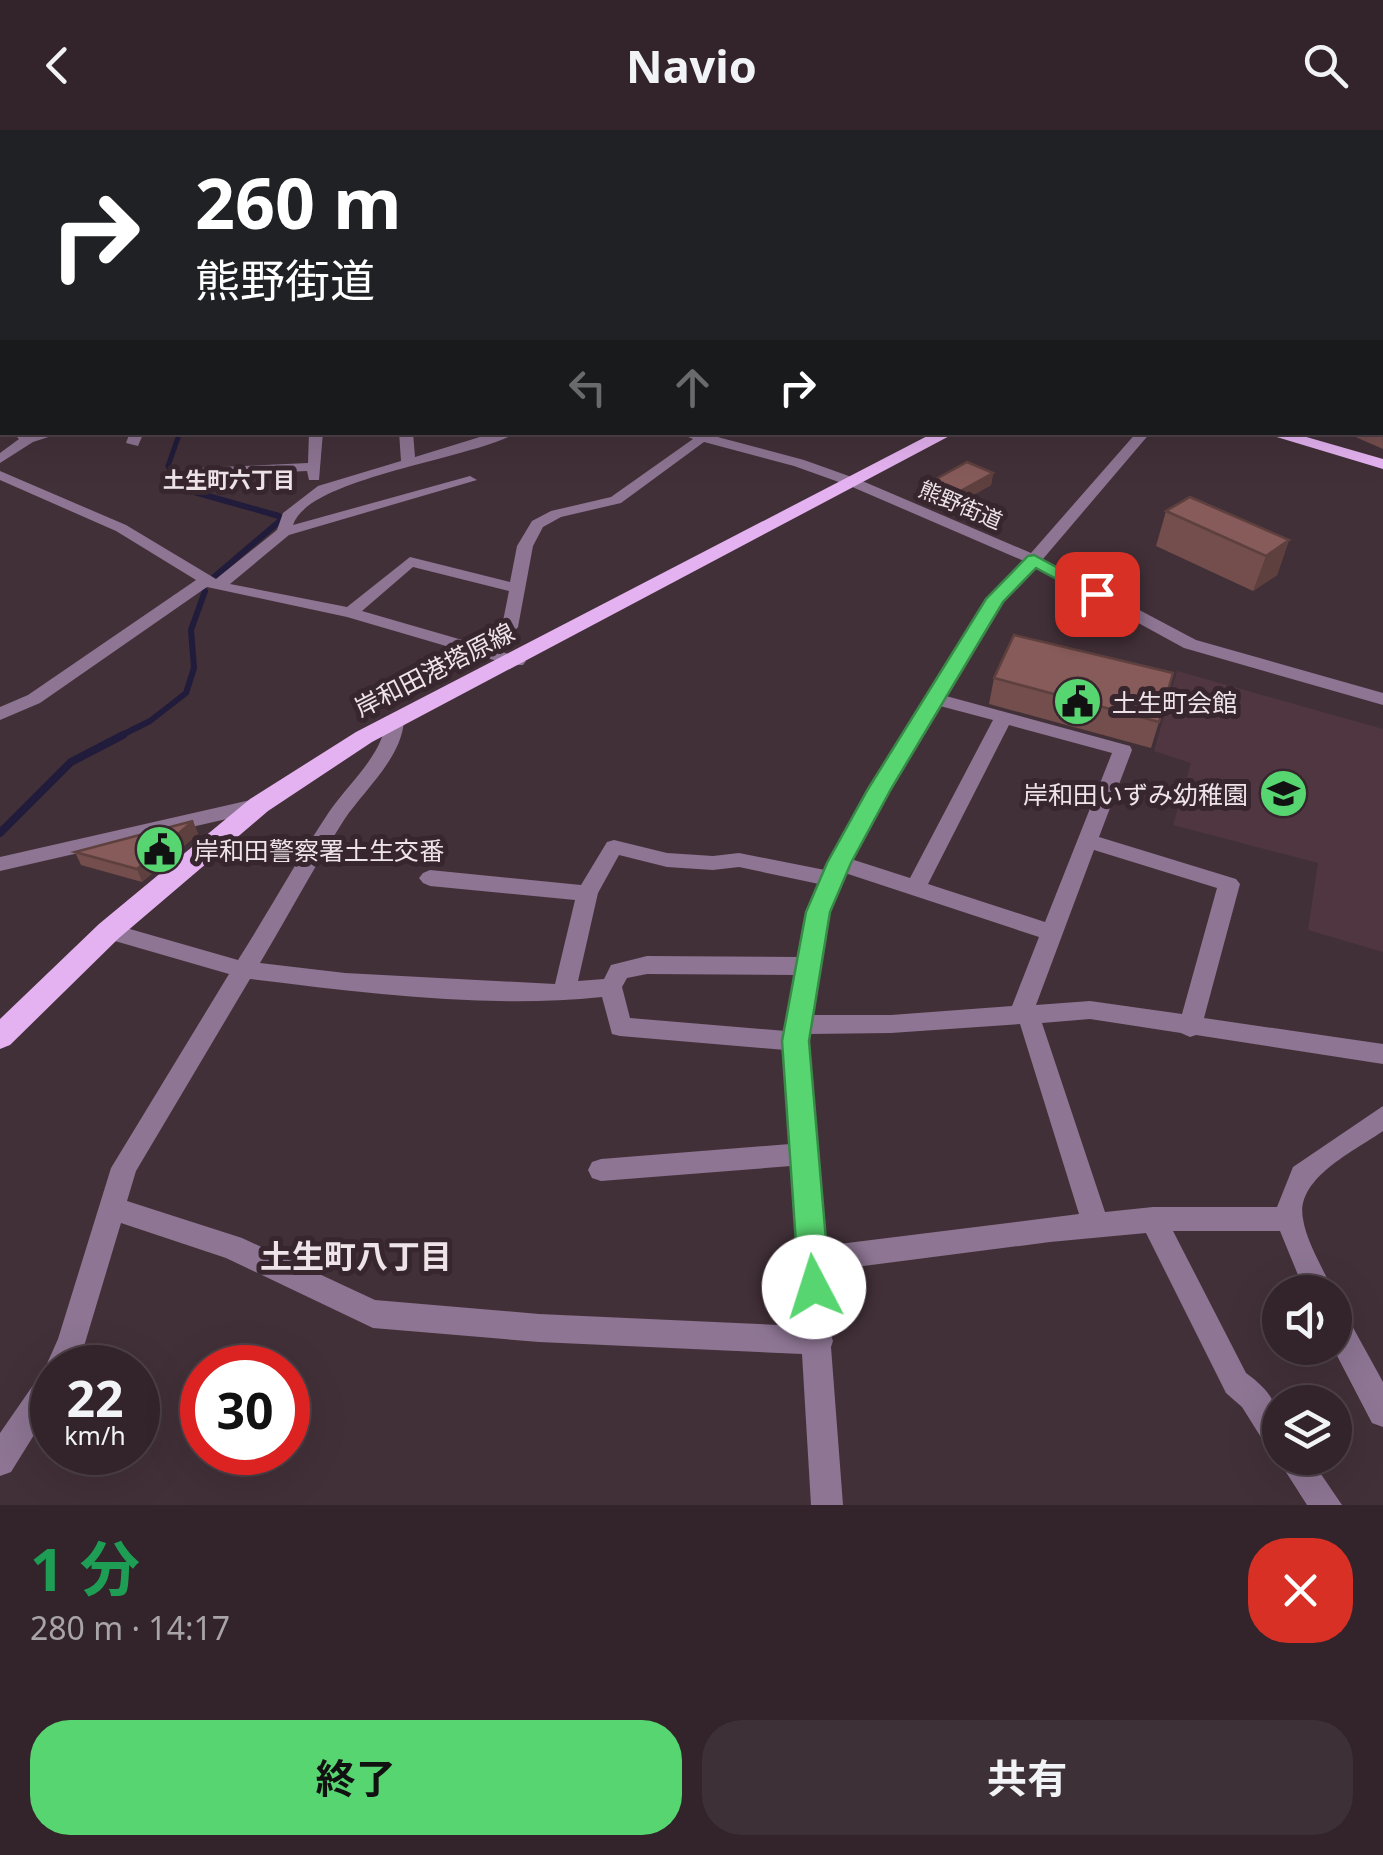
<!DOCTYPE html>
<html lang="ja">
<meta charset="utf-8">
<style>
body{margin:0;font-family:"Noto Sans","Noto Sans JP",sans-serif;background:#3d3036;color:#f1f3f6;height:100vh;display:flex;flex-direction:column;font-size:38px;white-space:nowrap}
*{box-sizing:border-box;margin:0}
p{font-size:32px;color:#a8a4a8}
.icon{flex:none;width:55px;height:55px;fill:none;stroke:currentColor;stroke-width:2;stroke-linecap:round;stroke-linejoin:round}
.map{position:relative;height:1375px;overflow:hidden}
.details{display:flex;flex-direction:column;background:#32242a;flex:1}
.details>*{flex:none}
.hud{position:absolute;left:0px;top:0px;width:1385px;height:305px;box-shadow:0 10px 40px #0002,0 0 0 2px #4d4147;background:#202124;color:#fff;overflow:hidden}
.buttons{position:absolute;left:1262px;top:1145px;display:grid;gap:20px}
.buttons a{display:grid;place-items:center;width:90px;height:90px;border-radius:50%;background:#32242a;box-shadow:0 10px 40px #0002,0 0 0 2px #4d4147;font-size:50px}
.speed{position:absolute;left:30px;top:1215px;display:flex;gap:20px;font-size:50px;font-weight:700;text-align:center}
.speed>*{display:grid;place-content:center;width:130px;height:130px;border-radius:50%;background:#32242a;box-shadow:0 10px 40px #0002,0 0 0 2px #4d4147;line-height:1}
.speed small{font-size:25px;font-weight:400}
.speed .limit{border:15px solid #d22;background:#fff;color:#111}
.pin{position:absolute;display:grid;place-items:center;width:85px;height:85px;color:#fff;margin:-42px;border-radius:20px;box-shadow:0 5px 15px #0006}
.me{position:absolute;width:110px;margin:-55px;rotate:355deg;stroke-linejoin:round;filter:drop-shadow(0 0 8px #0008)}
.turn{display:flex;align-items:center;gap:35px;height:210px;padding:0 30px;font-size:45px}
.turn .icon{width:130px;height:130px;stroke-width:2.5}
.turn b{display:block;font-size:70px;line-height:85px}
.lanes{display:flex;align-items:center;height:95px;padding:0 30px;background:#0003;justify-content:center;gap:50px;direction:ltr}
.lanes .off{opacity:.35}
.round{display:grid;place-items:center;flex:none;width:105px;height:105px;border-radius:40px;background:#3d3036}
.summary{display:flex;align-items:center;justify-content:space-between;height:170px;padding:0 30px}
h1{font-size:60px;font-weight:700;line-height:75px;color:#1e9e55}
.cta{display:flex;gap:20px;margin-top:auto;padding:20px 30px}
.cta a{flex:1;height:115px;border-radius:40px;background:#57d570;color:#111;font-size:40px;font-weight:700;line-height:115px;text-align:center}
.cta a+a{background:#3d3036;color:#f1f3f6}
header{display:flex;justify-content:space-between;align-items:center;height:130px;padding:0 30px;background:#32242a;font-size:45px;font-weight:700}
.map>svg:first-child{display:block}
.built{fill:#4f3641}
.lines{fill:none;stroke-linecap:round;stroke-linejoin:round}
.stream-far2{stroke:#211c3b;stroke-width:5}
.stream-far1{stroke:#211c3b;stroke-width:6}
.stream{stroke:#211c3b;stroke-width:8}
.river{stroke:#211c3b;stroke-width:48}
.minor{fill:#8d7593;fill-rule:evenodd}
.tertiary{fill:#8d7593;fill-rule:evenodd}
.primary{fill:#e4b2f0;fill-rule:evenodd}
.rail{stroke:#c3b6bb;stroke-width:4;stroke-dasharray:9 9;stroke-linecap:butt}
.wall{fill:#734e4d}
.shaded-wall{fill:#5e403e}
.building{fill:#865b59;stroke:#5e403e;stroke-width:2.5}
.route{fill:#57d570;stroke:#398a49;stroke-width:2.5}
.labels{text-anchor:middle;dominant-baseline:central;stroke-width:10;stroke-linejoin:round;paint-order:stroke}
.far-neighbourhood-label{font-size:22px;font-weight:bold;fill:#eee3e7;stroke:#37262e}
.far-street-label{font-size:22px;fill:#eee3e7;stroke:#37262e}
.street-label{font-size:25px;fill:#eee3e7;stroke:#37262e}
.poi-label{font-size:25px;fill:#eee3e7;stroke:#37262e;text-anchor:start}
.near-neighbourhood-label{font-size:32px;font-weight:bold;fill:#eee3e7;stroke:#37262e}
</style>
<header><svg class="icon" aria-label="back" viewBox="0 0 24 24"><path d="M15 5l-7 7 7 7"/></svg>Navio<svg class="icon" aria-label="search" viewBox="0 0 24 24"><circle cx="10" cy="10" r="6"/><path d="M15 15l6 6"/></svg></header>
<div class="map">
<svg width="1383" height="1375" viewBox="0 0 1383 1375">
<rect width="100%" height="100%" fill="#423038"/>
<path class="built" d="M 1177,541 L 1383,599 L 1383,822 L 1308,800 L 1318,733 L 1173,695 L 1191,633 L 1154,621 Z"/>
<g class="lines">
<path class="stream-far2" d="M 176,351 L 168,336 L 180,302"/>
<path class="stream-far1" d="M 175,348 L 180,358 L 279,386 L 281,390 L 214,447
M 118,607 L 150,591 L 186,563 L 194,538 L 191,500 L 205,461"/>
<path class="stream" d="M 0,703 L 71,632 L 123,605"/>
<path class="river" d="M 36,2 L 44,0
M 0,15 L 2,14"/>
<path class="minor" d="M 533,0 L 541,0 L 542,2 L 534,2 Z
M 0,99 L 2,99 L 2,105 L 0,105 Z
M 1382,133 L 1383,133 L 1383,139 L 1382,139 Z
M 0,147 L 2,147 L 2,153 L 0,153 Z
M 0,287 L 2,288 L 2,296 L 0,296 Z
M 12,302 L 64,302 L 33,312 L 0,333 L 0,323 L 19,309 Z
M 130,302 L 144,302 L 138,316 L 126,313 Z
M 309,302 L 323,302 L 319,350 L 309,350 L 307,341 L 200,346 L 193,342 L 200,338 L 308,333 Z
M 399,302 L 413,302 L 415,327 L 496,302 L 518,302 C 475,329 308,347 293,395 L 470,346 L 477,350 L 289,405 L 230,454 L 347,477 L 410,427 L 510,452 L 517,416 L 532,391 L 551,381 L 611,367 L 693,309 L 676,302 L 711,302 L 710,305 L 804,330 L 860,350 L 1031,423 L 1137,302 L 1151,302 L 1043,429 L 1196,510 L 1383,563 L 1383,575 L 1184,518 L 1036,437 L 1003,472 L 946,566 L 1130,616 L 1132,620 L 1099,707 L 1236,749 L 1240,754 L 1204,888 L 1383,914 L 1383,934 L 1196,905 L 1190,907 L 1181,903 L 1090,889 L 1042,893 L 1105,1082 L 1153,1077 L 1277,1077 L 1293,1037 L 1383,976 L 1383,1001 C 1355,1021 1295,1048 1303,1089 C 1307,1114 1324,1139 1333,1162 L 1305,1162 L 1280,1101 L 1173,1101 L 1246,1243 C 1282,1269 1280,1286 1280,1328 L 1310,1328 L 1342,1375 L 1307,1375 L 1277,1328 L 1278,1324 L 1269,1320 L 1242,1277 L 1226,1263 L 1146,1103 L 1050,1112 L 825,1141 L 830,1202 L 833,1211 L 831,1217 L 843,1375 L 811,1375 L 802,1224 L 539,1212 L 373,1198 L 226,1128 L 121,1093 L 85,1213 L 74,1238 L 52,1238 L 52,1276 L 11,1342 L 0,1346 L 0,1303 L 45,1238 L 58,1209 L 111,1038 L 229,844 L 101,807 L 98,801 L 101,795 L 109,793 L 238,830 C 269,781 297,730 329,682 C 348,654 383,625 386,590 L 395,584 L 404,590 C 402,628 364,660 344,690 C 314,737 288,786 260,833 L 345,843 L 555,854 L 575,770 L 430,756 L 423,753 L 419,748 L 423,743 L 430,740 L 581,755 L 607,712 L 614,710 L 667,723 L 713,726 L 739,723 L 825,740 L 870,659 L 988,469 L 1024,431 L 850,356 L 794,336 L 704,312 L 621,373 L 561,387 L 543,397 L 533,416 L 518,497 L 498,520 L 526,531 L 523,535 L 511,535 L 347,487 L 207,457 L 40,573 L 0,590 L 0,577 L 28,565 L 196,450 L 116,401 L 0,350 L 0,341 L 126,395 L 216,449 L 277,400 L 283,383 L 318,356 L 401,331 ZM 413,437 L 509,461 L 502,496 L 483,516 L 362,481 ZM 940,576 L 993,590 L 910,748 L 851,729 ZM 1009,595 L 1112,623 L 1045,792 L 928,754 ZM 1094,720 L 1217,758 L 1182,884 L 1090,871 L 1036,875 ZM 619,725 L 667,737 L 713,740 L 739,737 L 819,754 L 807,782 L 799,827 L 647,826 L 611,835 L 604,849 L 578,851 L 598,763 ZM 845,743 L 1039,807 L 1012,876 L 891,885 L 812,885 L 829,782 ZM 647,844 L 796,845 L 786,901 L 630,888 L 622,857 L 627,848 ZM 250,849 C 366,863 486,879 602,867 L 612,904 L 620,906 L 785,920 L 790,1014 L 601,1029 L 592,1032 L 588,1040 L 592,1048 L 601,1051 L 791,1036 L 801,1196 L 539,1184 L 375,1170 L 242,1108 L 127,1071 L 136,1041 ZM 1020,894 L 1079,1084 L 823,1116 L 809,904 L 891,903 Z
M 1335,1179 L 1345,1183 L 1383,1252 L 1383,1297 L 1372,1293 L 1333,1218 Z"/>
<path class="tertiary" d="M 259,668 L 266,670 L 269,675 L 266,680 L 0,741 L 0,727 Z"/>
<path class="primary" d="M 157,0 L 175,0 L 176,2 L 159,2 Z
M 935,302 L 957,302 L 372,612 L 268,681 L 119,808 L 10,915 L 0,919 L 0,889 L 99,794 L 250,669 L 356,602 Z
M 1260,302 L 1289,302 L 1383,329 L 1383,339 Z"/>
<path class="rail" d="M 820,0 L 830,2"/>
</g>
<path class="wall" d="M 856,0 L 1116,0 L 1111,2 L 867,2 Z
M 1382,260 L 1383,319 L 1344,302 L 1382,302 Z
M 993,343 L 991,355 L 954,376 L 928,365 L 929,353 Z
M 1166,381 L 1289,410 L 1277,445 L 1253,461 L 1156,416 Z
M 994,548 L 1159,592 L 1151,618 L 989,574 Z
M 193,691 L 198,704 L 142,752 L 81,735 L 75,722 Z"/>
<path class="shaded-wall" d="M 1094,0 L 1116,0 L 1111,2 L 1090,2 Z
M 993,343 L 991,355 L 954,376 L 955,364 Z
M 1289,410 L 1277,445 L 1253,461 L 1266,426 Z
M 193,691 L 198,704 L 142,752 L 137,739 Z"/>
<path class="building" d="M 911,0 L 1094,0 L 1090,2 L 1091,2 L 922,2 Z
M 1376,0 L 1383,0 L 1382,63 L 1382,2 L 1372,2 Z
M 1382,161 L 1383,161 L 1383,225 L 1382,225 Z
M 967,332 L 993,343 L 955,364 L 929,353 Z
M 1190,367 L 1289,410 L 1266,426 L 1166,381 Z
M 1014,505 L 1173,543 L 1159,592 L 994,548 Z
M 193,691 L 137,739 L 75,722 Z"/>
<path class="route" d="M 1034,425 L 1106,464 L 1097,469 L 1090,467 L 1036,438 L 1003,472 L 891,659 L 851,733 L 830,782 L 809,911 L 830,1157 L 826,1168 L 814,1172 L 803,1168 L 799,1157 L 782,911 L 806,782 L 827,733 L 868,659 L 986,469 L 1028,426 Z"/>
<defs>
<symbol id="civic-disc" viewBox="-11 -11 22 22"><circle r="9.5" fill="#57d570" stroke="#37262e"/><path d="M-.6-6.5H3V-4.5H.6V-3L4-1V1h2V6H-6V1h2V-1L-.6-3ZM-1.2 2.5V6h2.4V2.5Z" fill="#111"/></symbol>
<symbol id="school-disc" viewBox="-11 -11 22 22"><circle r="9.5" fill="#57d570" stroke="#37262e"/><path d="M0-5L7-2L0 1L-7-2ZM-4 1L0 2.5L4 1V4Q0 6-4 4Z" fill="#111"/></symbol>
</defs>
<g fill-rule="evenodd">
<use href="#civic-disc" x="1050" y="544" width="55" height="55"/>
<use href="#school-disc" x="1256" y="636" width="55" height="55"/>
<use href="#civic-disc" x="132" y="692" width="55" height="55"/>
</g>
<g class="labels">
<g class="far-neighbourhood-label">
<text x="229" y="349">土生町六丁目</text>
</g>
<g class="far-street-label">
<text transform="translate(961 374) rotate(23)">熊野街道</text>
</g>
<g class="street-label">
<text transform="translate(434 539) rotate(-27)">岸和田港塔原線</text>
</g>
<g class="poi-label">
<text x="1112" y="572">土生町会館</text>
<text x="1248" y="664" text-anchor="end">岸和田いずみ幼稚園</text>
<text x="194" y="720">岸和田警察署土生交番</text>
</g>
<g class="near-neighbourhood-label">
<text x="356" y="1125">土生町八丁目</text>
</g>
</g>
</svg>
<div class="buttons">
<a><svg class="icon" aria-label="sound" viewBox="0 0 24 24"><path d="M4 9h4l5-4v14l-5-4H4zM17 9q2 3 0 6"/></svg></a>
<a><svg class="icon" aria-label="layers" viewBox="0 0 24 24"><path d="M12 4l9 5-9 5-9-5zM3 14l9 5 9-5"/></svg></a>
</div>
<div class="speed"><div>22<small>km/h</small></div><div class="limit">30</div></div>
<div class="pin" style="left:1097px;top:464px;background:#d93025"><svg class="icon" aria-label="arrive" viewBox="0 0 24 24"><path d="M6 21V4h12l-3 4 3 4H6"/></svg></div>
<svg class="me" style="left:814px;top:1157px" viewBox="-20 -20 40 40"><circle r="19" fill="#fff"/><path d="M0-13L10 11 0 6-10 11z" fill="#57d570"/></svg>
<div class="hud">
<div class="turn"><svg class="icon" aria-label="right" viewBox="0 0 24 24"><path d="M7 20v-9h11M14 6l5 5-5 5"/></svg><div><b>260 m</b>熊野街道</div></div>
<div class="lanes"><svg class="icon off" aria-label="left" viewBox="0 0 24 24"><path d="M17 20v-9H6M10 6l-5 5 5 5"/></svg><svg class="icon off" aria-label="ahead" viewBox="0 0 24 24"><path d="M12 20V5M6 11l6-6 6 6"/></svg><svg class="icon" aria-label="right" viewBox="0 0 24 24"><path d="M7 20v-9h11M14 6l5 5-5 5"/></svg></div>
</div>
</div>
<section class="details">
<div class="summary"><div><h1>1 分</h1><p>280 m · 14:17</p></div><a class="round" style="background:#d93025;color:#fff"><svg class="icon" aria-label="close" viewBox="0 0 24 24"><path d="M6 6l12 12M18 6L6 18"/></svg></a></div>
<div class="cta"><a>終了</a><a>共有</a></div>
</section>
